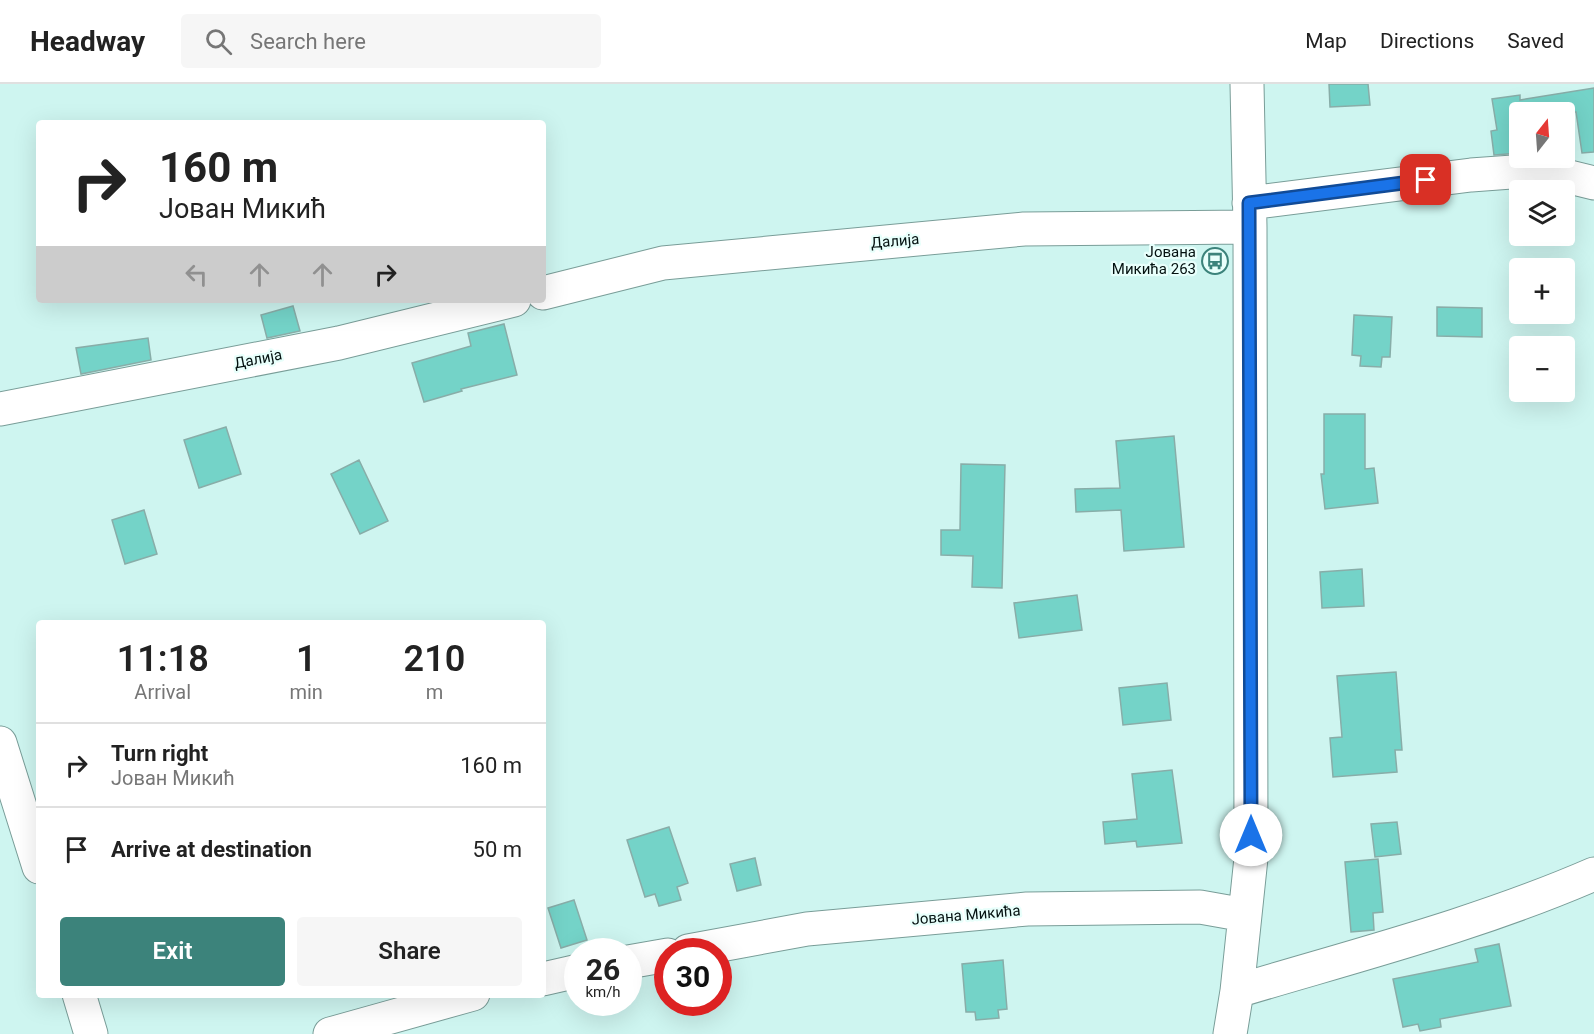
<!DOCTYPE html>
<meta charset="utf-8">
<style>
body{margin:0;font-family:Roboto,sans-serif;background:#f6f6f6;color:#222;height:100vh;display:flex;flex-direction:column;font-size:22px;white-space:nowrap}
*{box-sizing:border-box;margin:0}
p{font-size:20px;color:#767676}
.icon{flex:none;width:33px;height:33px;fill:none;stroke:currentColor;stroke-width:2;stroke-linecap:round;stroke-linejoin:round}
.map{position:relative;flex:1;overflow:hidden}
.drawer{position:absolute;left:36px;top:536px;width:510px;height:378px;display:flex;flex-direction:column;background:#fff;border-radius:6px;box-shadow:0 6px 24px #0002}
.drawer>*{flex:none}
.banner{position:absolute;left:36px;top:36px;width:510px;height:183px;border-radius:6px;box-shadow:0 6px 24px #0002;background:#fff;color:#222;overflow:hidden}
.needle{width:39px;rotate:17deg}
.buttons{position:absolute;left:1509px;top:18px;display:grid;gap:12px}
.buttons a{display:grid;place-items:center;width:66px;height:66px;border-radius:6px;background:#fff;box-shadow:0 6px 24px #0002;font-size:30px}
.speed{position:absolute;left:564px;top:854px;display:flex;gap:12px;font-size:30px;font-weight:700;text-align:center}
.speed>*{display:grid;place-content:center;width:78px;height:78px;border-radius:50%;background:#fff;box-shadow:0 6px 24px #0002;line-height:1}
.speed small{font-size:15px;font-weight:400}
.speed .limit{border:9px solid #d22;background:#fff;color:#111}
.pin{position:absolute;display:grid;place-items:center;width:51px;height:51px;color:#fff;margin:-26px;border-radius:12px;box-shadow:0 3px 9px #0006}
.me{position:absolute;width:66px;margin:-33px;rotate:0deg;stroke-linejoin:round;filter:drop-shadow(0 0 4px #0008)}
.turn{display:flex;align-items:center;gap:21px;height:126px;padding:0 24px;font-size:27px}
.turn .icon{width:78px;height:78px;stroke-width:2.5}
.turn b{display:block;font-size:42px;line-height:51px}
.lanes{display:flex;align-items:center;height:57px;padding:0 24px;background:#0003;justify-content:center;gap:30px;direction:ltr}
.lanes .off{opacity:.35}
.eta{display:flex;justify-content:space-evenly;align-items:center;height:102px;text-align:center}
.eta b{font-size:36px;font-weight:600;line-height:42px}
.action{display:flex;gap:12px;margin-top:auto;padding:12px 24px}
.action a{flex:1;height:69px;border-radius:6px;background:#3c837b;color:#fff;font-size:24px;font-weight:600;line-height:69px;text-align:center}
.action a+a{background:#f6f6f6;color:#222}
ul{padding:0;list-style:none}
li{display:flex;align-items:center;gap:18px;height:84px;padding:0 24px;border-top:2px solid #e0e0e0}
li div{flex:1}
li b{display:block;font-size:22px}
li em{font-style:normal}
header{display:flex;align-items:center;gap:36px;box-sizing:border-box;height:84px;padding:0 30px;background:#fff;border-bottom:2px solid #e0e0e0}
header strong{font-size:28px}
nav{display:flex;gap:33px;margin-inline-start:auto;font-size:21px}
.search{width:420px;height:54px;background:#f6f6f6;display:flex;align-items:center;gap:15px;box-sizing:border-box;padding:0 21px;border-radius:6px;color:#767676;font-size:22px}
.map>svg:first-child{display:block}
.building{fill:#74d3c8;stroke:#88ada8;stroke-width:1.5}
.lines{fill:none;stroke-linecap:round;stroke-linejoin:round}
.minor-casing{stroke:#799d98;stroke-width:35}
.minor{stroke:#fff;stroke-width:33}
.route-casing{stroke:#114b97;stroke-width:15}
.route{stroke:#1a73e8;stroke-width:10}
.labels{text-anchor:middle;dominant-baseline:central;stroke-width:4.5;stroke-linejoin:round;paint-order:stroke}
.street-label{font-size:15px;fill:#041110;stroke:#e8fffb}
.poi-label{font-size:15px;fill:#041110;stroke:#e8fffb;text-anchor:end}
</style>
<header>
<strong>Headway</strong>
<div class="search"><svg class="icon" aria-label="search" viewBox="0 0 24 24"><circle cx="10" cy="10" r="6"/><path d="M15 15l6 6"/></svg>Search here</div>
<nav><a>Map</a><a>Directions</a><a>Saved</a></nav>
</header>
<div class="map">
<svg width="1594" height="950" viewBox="0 0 1594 950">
<rect width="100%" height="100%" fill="#cef5f0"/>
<path class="building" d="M 1329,0 L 1368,0 L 1370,21 L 1330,23 Z
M 1594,4 L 1594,68 L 1582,69 L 1576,28 L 1520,28 L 1520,69 L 1494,71 L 1491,47 L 1497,46 L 1492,15 L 1520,11 L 1520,16 Z
M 293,222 L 300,247 L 267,254 L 261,231 Z
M 1437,223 L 1482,224 L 1482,253 L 1437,252 Z
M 1354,231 L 1392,233 L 1390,273 L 1382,273 L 1381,283 L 1360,282 L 1361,272 L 1352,271 Z
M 504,240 L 517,291 L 461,305 L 462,307 L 424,318 L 412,279 L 471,262 L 468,249 Z
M 148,254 L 151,276 L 81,290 L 76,264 Z
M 1324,330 L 1365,330 L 1365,385 L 1374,384 L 1378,419 L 1325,425 L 1321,390 L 1324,390 Z
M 226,343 L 241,390 L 199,404 L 184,356 Z
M 1174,352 L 1184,463 L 1124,467 L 1121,426 L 1076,428 L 1075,405 L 1120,404 L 1116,357 Z
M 359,376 L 388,437 L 360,450 L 331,390 Z
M 961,380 L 1005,381 L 1002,504 L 972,503 L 973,472 L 941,471 L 941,446 L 960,446 Z
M 144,426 L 157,470 L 125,480 L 112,436 Z
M 1362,485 L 1364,522 L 1322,524 L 1320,488 Z
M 1077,511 L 1082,546 L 1019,554 L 1014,519 Z
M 1396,588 L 1402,666 L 1395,666 L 1397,688 L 1333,693 L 1330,654 L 1342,653 L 1337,592 Z
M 1167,599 L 1171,636 L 1123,641 L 1119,604 Z
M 1172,686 L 1182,759 L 1137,763 L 1136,757 L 1105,760 L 1103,738 L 1137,735 L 1132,690 Z
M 1397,738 L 1401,770 L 1375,773 L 1371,740 Z
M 669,743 L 688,799 L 677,803 L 681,816 L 659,822 L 655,810 L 645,813 L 627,756 Z
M 755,774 L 761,801 L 737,807 L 730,780 Z
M 1378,775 L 1383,828 L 1373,829 L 1374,846 L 1351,848 L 1345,778 Z
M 574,816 L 587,856 L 561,864 L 548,824 Z
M 1499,860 L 1511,922 L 1440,935 L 1441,943 L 1420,947 L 1418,940 L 1403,943 L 1393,895 L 1478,878 L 1475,865 Z
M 1003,876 L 1007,925 L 998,926 L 999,934 L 976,936 L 975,928 L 966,928 L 962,880 Z"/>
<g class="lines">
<defs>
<path id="minor" d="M 1249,119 L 1471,91 L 1541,86 L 1594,99
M 543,209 L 663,179 L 1024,145 L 1250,143
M 0,325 L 339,259 L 514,216
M 0,659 L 39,783
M 688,867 L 807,845 L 1027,825 L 1200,823 L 1245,831
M 628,878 L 668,871
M 543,895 L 578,887
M 1237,907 C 1357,871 1479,840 1594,790
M 79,910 L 91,950
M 330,950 L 473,910
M 1230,950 L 1237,907 L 1251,774 L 1250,143 L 1247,0"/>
</defs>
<use href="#minor" class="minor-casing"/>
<use href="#minor" class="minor"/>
</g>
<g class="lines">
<defs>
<path id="route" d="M 1251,751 L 1249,119 L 1426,96"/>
</defs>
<use href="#route" class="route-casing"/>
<use href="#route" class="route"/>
</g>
<defs>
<symbol id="bus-ring" viewBox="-11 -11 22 22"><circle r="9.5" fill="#e8fffb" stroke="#3c837b" stroke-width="1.5"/><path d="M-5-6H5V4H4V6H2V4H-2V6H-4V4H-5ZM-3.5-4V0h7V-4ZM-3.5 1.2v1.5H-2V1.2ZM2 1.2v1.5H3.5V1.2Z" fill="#3c837b"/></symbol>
</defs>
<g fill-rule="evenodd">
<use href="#bus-ring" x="1200" y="162" width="30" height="30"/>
</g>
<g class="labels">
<g class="street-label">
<text transform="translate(895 157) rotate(-5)">Далија</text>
<text transform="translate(258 275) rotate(-11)">Далија</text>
<text transform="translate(966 831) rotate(-5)">Јована Микића</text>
</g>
<g class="poi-label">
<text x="1196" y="168">Јована<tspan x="1196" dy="17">Микића 263</tspan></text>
</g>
</g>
</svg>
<div class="buttons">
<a><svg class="needle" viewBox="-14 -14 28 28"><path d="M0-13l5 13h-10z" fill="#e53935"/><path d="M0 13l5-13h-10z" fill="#767676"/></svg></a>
<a><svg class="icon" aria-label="layers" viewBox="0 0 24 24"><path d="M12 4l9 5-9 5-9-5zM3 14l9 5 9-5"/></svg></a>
<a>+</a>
<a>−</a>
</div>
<div class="speed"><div>26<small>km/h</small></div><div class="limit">30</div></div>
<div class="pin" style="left:1426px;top:96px;background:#d93025"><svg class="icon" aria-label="arrive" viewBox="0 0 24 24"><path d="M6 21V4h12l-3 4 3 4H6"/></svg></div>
<svg class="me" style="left:1251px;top:751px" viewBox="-20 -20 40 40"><circle r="19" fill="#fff"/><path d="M0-13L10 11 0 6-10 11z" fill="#1a73e8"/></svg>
<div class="banner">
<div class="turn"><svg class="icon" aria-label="right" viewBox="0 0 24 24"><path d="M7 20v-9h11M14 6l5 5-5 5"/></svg><div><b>160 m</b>Јован Микић</div></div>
<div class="lanes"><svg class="icon off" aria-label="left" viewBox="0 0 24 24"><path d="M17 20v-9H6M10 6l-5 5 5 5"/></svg><svg class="icon off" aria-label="ahead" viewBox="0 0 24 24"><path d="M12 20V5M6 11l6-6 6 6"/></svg><svg class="icon off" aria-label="ahead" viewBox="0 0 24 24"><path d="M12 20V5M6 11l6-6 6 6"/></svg><svg class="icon" aria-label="right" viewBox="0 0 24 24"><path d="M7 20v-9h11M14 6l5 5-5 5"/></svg></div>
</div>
<section class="drawer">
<div class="eta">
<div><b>11:18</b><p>Arrival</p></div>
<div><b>1</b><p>min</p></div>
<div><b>210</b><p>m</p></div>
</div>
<ul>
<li><svg class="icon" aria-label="right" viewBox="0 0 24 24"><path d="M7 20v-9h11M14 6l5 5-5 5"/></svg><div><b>Turn right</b><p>Јован Микић</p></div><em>160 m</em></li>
<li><svg class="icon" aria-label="arrive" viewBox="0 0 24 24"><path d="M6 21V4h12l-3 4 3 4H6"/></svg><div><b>Arrive at destination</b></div><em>50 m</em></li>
</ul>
<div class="action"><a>Exit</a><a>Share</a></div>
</section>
</div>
